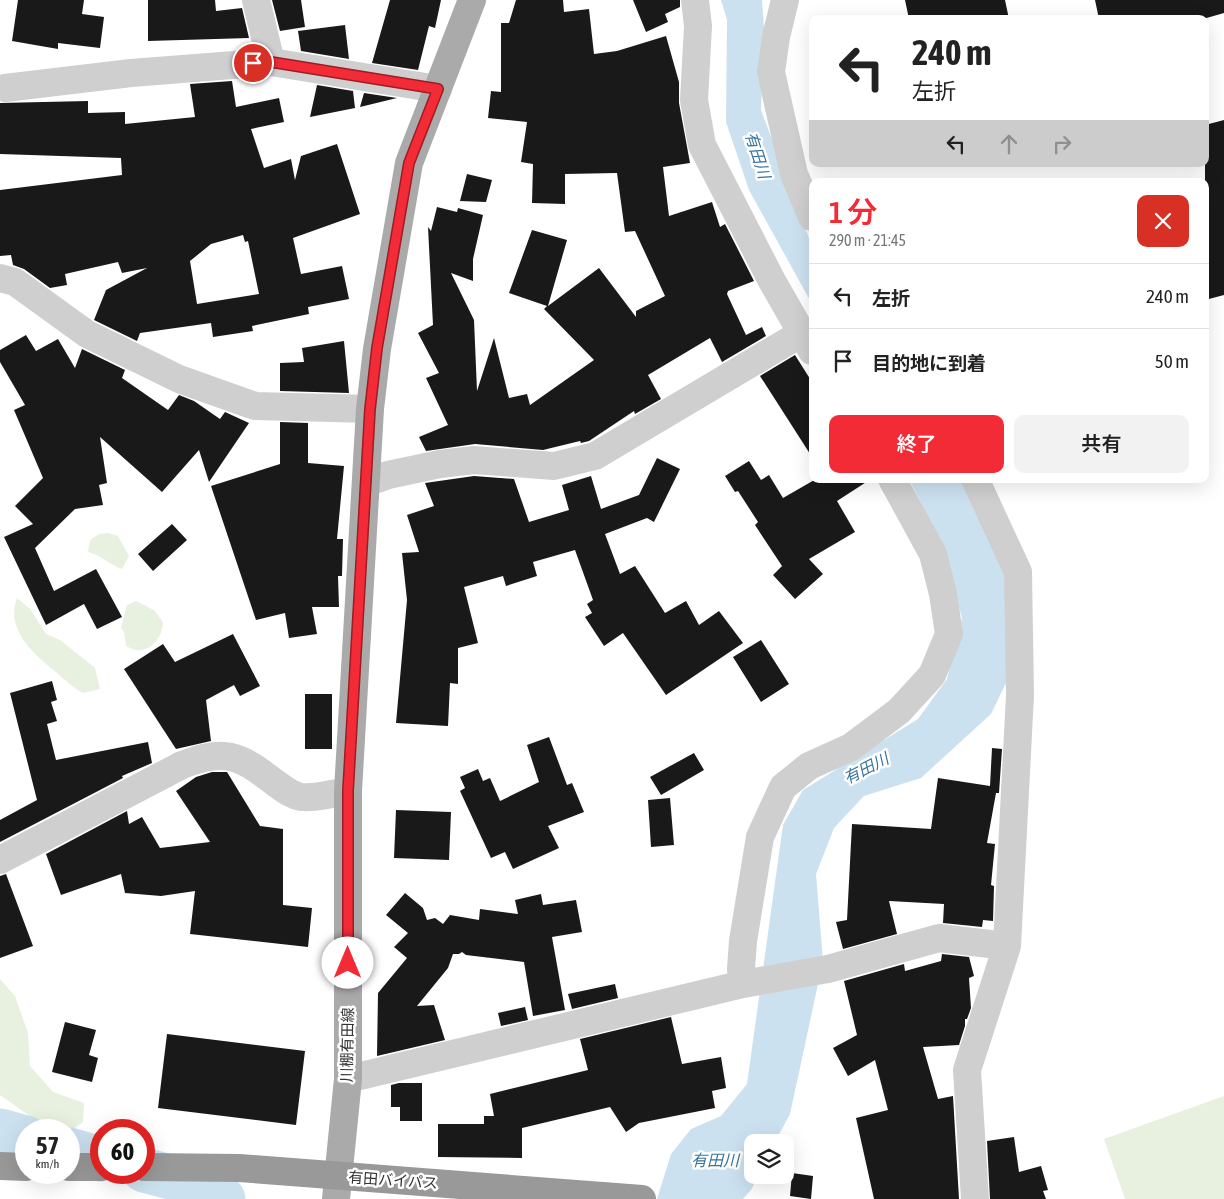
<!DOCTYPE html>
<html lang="ja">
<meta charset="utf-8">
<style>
body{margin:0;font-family:"Asap Condensed","Noto Sans JP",sans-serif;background:#f2f2f2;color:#222;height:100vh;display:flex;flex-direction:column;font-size:19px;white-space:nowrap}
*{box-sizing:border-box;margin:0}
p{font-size:16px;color:#767676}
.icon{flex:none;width:28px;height:28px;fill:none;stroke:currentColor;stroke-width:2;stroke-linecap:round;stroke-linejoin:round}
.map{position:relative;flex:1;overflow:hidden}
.sheet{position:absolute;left:809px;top:178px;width:400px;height:305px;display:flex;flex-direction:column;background:#fff;border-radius:10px;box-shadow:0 5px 20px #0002}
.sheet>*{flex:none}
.top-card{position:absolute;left:809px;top:15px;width:400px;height:152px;border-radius:10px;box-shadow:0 5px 20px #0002;background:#fff;color:#222;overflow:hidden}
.controls{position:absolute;left:744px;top:1134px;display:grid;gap:10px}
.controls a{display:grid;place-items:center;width:50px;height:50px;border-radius:10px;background:#fff;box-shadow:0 5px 20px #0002;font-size:25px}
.speed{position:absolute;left:15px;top:1119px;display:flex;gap:10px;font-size:25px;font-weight:700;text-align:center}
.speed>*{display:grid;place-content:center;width:65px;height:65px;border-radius:50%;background:#fff;box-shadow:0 5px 20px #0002;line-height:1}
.speed small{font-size:12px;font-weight:400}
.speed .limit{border:8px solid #d22;background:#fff;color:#111}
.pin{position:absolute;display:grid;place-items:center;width:42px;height:42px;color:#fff;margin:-21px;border:2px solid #fff;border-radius:50%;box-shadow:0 1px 5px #0007}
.me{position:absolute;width:55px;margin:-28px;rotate:0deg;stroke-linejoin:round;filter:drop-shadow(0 0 4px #0008)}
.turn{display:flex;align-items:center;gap:18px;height:105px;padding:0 20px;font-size:22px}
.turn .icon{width:65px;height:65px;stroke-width:2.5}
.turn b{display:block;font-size:35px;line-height:42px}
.lanes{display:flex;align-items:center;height:48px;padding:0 20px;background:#0003;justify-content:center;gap:25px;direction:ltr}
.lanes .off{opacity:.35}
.round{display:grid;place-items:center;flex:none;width:52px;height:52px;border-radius:10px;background:#f2f2f2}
.head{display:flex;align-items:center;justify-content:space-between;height:85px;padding:0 20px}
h1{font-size:30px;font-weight:600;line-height:38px;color:#f32b36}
.action{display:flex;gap:10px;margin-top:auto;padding:10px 20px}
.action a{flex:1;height:58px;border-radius:10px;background:#f32b36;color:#fff;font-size:20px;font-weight:600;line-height:58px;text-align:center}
.action a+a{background:#f2f2f2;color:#222}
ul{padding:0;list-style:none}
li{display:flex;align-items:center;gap:15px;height:65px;padding:0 20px;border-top:1px solid #e0e0e0}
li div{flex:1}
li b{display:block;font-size:19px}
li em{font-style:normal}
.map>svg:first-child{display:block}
.green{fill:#e8f0e0}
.water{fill:#cce1f0}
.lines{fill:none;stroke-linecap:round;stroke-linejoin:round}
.river{stroke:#cce1f0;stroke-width:45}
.building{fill:#191919;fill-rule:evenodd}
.minor{stroke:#cfcfcf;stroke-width:28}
.major{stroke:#aaa;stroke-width:28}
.highway{stroke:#999;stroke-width:28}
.route-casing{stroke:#9e1c23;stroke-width:12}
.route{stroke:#f32b36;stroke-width:9}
.labels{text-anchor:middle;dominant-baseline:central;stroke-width:5;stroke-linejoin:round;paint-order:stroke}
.street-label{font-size:15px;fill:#323232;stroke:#fff}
.water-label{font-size:16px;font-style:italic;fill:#38749d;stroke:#fff}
</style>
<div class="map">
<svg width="1224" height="1199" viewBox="0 0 1224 1199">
<rect width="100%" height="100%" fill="#fff"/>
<path class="green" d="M 108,533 L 118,536 L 129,556 L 122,569 C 109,565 102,555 88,552 L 90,540 L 99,534 Z
M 17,598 L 30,609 L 46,634 L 60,640 L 95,668 L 100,689 L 83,693 C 72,687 65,680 56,672 C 34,654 5,630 17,598 Z
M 136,601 L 154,610 L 163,622 C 162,642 145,658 126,646 L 124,632 L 121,628 L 127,605 Z
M 0,979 L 15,996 L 28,1033 L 30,1066 L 53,1092 L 84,1103 L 83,1122 L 70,1131 L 37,1121 L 0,1095 Z
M 1224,1096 L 1224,1199 L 1125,1199 L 1104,1139 Z"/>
<path class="water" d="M 721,0 L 762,0 L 764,28 L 761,110 L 812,246 L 812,304 L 749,190 L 726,122 L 727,20 Z
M 909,479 L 962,479 L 1004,554 L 1008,679 L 991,714 L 921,778 L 864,796 L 834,828 L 816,874 L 823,961 L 790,1114 L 775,1142 L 752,1142 L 752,1175 L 759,1175 L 751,1190 L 743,1199 L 657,1199 L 671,1154 L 691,1129 L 721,1116 L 747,1084 L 783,825 L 803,790 L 918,719 L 947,679 L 962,618 L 941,544 Z"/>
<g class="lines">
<path class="river" d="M 0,1131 L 26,1138
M 69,1150 L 101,1159
M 144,1170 L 174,1178 L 223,1199"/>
</g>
<path class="building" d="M 18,0 L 84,0 L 82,14 L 104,17 L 100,48 L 58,43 L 58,49 L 12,41 Z
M 148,0 L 215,0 L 216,11 L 242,8 L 249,38 L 148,41 Z
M 272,0 L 301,0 L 305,27 L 280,31 Z
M 390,0 L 441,0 L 435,28 L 429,26 L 418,70 L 372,63 Z
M 516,0 L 563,0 L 564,12 L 589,9 L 594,54 L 617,51 L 666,36 L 679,82 L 679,103 L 690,163 L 663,167 L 669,216 L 712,202 L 720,227 L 725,224 L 754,281 L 728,291 L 727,294 L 746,335 L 762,327 L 766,336 L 722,362 L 710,338 L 648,375 L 661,399 L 635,414 L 634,411 L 589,441 L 581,443 L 580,441 L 543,450 L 475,444 L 426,451 L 419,437 L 448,425 L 426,378 L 439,373 L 418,333 L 433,325 L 428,227 L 431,231 L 437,207 L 457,212 L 458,208 L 483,215 L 473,259 L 473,281 L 451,273 L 474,320 L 477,391 L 494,338 L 509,398 L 527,394 L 530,405 L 594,360 L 544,309 L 547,306 L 509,293 L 532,230 L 567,240 L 548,306 L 599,268 L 636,317 L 636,311 L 665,296 L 635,231 L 625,232 L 617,173 L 565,174 L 565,204 L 532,203 L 533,164 L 521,162 L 527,122 L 488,118 L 491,91 L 501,92 L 501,23 L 509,23 Z
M 633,0 L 680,0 L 680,7 L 665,14 L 668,22 L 646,32 Z
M 905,0 L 1005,0 L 1009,19 L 909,19 Z
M 1095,0 L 1224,0 L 1224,13 L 1203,19 L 1099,19 Z
M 345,25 L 349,59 L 301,51 L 298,31 Z
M 232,81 L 236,107 L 279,98 L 284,122 L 251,129 L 264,168 L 291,159 L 295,180 L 301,156 L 337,144 L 360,214 L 293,238 L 301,274 L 342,266 L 349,299 L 308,307 L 309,314 L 252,326 L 253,331 L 213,337 L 211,323 L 140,333 L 137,341 L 94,320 L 106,290 L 147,268 L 122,273 L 118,262 L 65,274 L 67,285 L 50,288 L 24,269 L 13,265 L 11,255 L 0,256 L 0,190 L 122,175 L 121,158 L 0,154 L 0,103 L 88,101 L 88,113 L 125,112 L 125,124 L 195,117 L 190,84 ZM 243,235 L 245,242 L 248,241 L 259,294 L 197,304 L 190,261 L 211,244 Z
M 317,85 L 353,91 L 355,108 L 310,117 Z
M 364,93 L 397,98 L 360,107 Z
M 1224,120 L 1224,295 L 1205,300 L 1205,125 Z
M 467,174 L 492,180 L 486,202 L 460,201 Z
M 26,335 L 36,351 L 58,339 L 75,368 L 82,349 L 125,370 L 122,378 L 168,410 L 179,395 L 194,401 L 220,419 L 225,412 L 249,423 L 209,482 L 199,450 L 162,492 L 100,437 L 107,483 L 99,485 L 103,505 L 75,509 L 35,548 L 54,591 L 96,569 L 122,617 L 97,629 L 84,604 L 46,625 L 4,537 L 33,524 L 15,506 L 43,478 L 14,410 L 25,405 L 0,362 L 0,350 Z
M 344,341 L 349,393 L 280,391 L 280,363 L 304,362 L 302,348 Z
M 795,355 L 812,382 L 812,457 L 760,376 Z
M 280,422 L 308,423 L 308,463 L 344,466 L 337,539 L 343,539 L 342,576 L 338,576 L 339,607 L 312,607 L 317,634 L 289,638 L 285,613 L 256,620 L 211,486 L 280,464 Z
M 657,458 L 680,469 L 654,522 L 647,518 L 605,534 L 620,574 L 635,566 L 665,613 L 686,601 L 699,625 L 719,611 L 743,643 L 666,695 L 623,633 L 604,646 L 585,617 L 592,613 L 587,604 L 593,600 L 575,550 L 533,562 L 537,576 L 506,586 L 503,576 L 464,587 L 478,643 L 458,648 L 458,684 L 450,683 L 448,726 L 396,723 L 407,600 L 402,553 L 419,552 L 407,515 L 434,506 L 425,483 L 474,476 L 514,479 L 529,522 L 569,510 L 562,485 L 591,476 L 601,509 L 639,495 Z
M 749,461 L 761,480 L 769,475 L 783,498 L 816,479 L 871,479 L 837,501 L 855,532 L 809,559 L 823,574 L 795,599 L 773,575 L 782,566 L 755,525 L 758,522 L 738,491 L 735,492 L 725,476 Z
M 172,524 L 187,540 L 153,571 L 138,554 Z
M 233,634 L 260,686 L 240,696 L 234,685 L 206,700 L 211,741 L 176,749 L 124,669 L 163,644 L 175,662 Z
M 761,640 L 789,684 L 761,702 L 733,657 Z
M 52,681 L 57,700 L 51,702 L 57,721 L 47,724 L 56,760 L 148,742 L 152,763 L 122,776 L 123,778 L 0,842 L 0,820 L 37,800 L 10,693 Z
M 305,694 L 332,694 L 332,749 L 305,749 Z
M 549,737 L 567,785 L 572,783 L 584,812 L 548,826 L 559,848 L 513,869 L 505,852 L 491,858 L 460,791 L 465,788 L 460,777 L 478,769 L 483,781 L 490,778 L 500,801 L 539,782 L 527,745 Z
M 992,748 L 1002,749 L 999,793 L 996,793 L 987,843 L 995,844 L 991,885 L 994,886 L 993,921 L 983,920 L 982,927 L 943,923 L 944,904 L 889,901 L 897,934 L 843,949 L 836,922 L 847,920 L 852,824 L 931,829 L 938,778 L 990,786 Z
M 694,753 L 704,770 L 661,795 L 650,777 Z
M 212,772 L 227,772 L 260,826 L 283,829 L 283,905 L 312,908 L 308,947 L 190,934 L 195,891 L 161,896 L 125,893 L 121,874 L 61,895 L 46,854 L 127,811 L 129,824 L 142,817 L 160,848 L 210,842 L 176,791 L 196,777 Z
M 670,798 L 674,845 L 651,847 L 648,800 Z
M 396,810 L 451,812 L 449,860 L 394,858 Z
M 6,874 L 33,946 L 0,958 L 0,876 Z
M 405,893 L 423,908 L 427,920 L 435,918 L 443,924 L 450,915 L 479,920 L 480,909 L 518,914 L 515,900 L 541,894 L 543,905 L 576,900 L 582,932 L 552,937 L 565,1010 L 533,1016 L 524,962 L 466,955 L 462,952 L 459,954 L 453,954 L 448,968 L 417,1006 L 434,1005 L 445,1040 L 377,1056 L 378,993 L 407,958 L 394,947 L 408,933 L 386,915 Z
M 942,954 L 969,957 L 974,976 L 969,978 L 971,1008 L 967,1019 L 965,1019 L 965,1026 L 959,1045 L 923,1047 L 938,1099 L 953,1096 L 959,1199 L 874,1199 L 856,1118 L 888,1110 L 875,1060 L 848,1076 L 833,1048 L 857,1035 L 844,981 L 904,964 L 905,971 L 941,961 Z
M 615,984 L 618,998 L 572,1009 L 568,994 Z
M 525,1007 L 528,1020 L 501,1026 L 498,1013 Z
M 671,1017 L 682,1064 L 721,1057 L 726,1088 L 712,1091 L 715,1108 L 639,1123 L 626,1132 L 610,1107 L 522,1128 L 522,1158 L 438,1157 L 438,1124 L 484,1124 L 484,1116 L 494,1116 L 490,1094 L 588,1070 L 580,1039 Z
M 65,1022 L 96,1030 L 89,1055 L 98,1058 L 92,1082 L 52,1072 Z
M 167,1034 L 305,1051 L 296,1125 L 158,1108 Z
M 399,1083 L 422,1083 L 422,1121 L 400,1121 L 400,1107 L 391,1107 L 391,1085 Z
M 1014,1137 L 1019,1172 L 1041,1166 L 1048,1190 L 1043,1191 L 1046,1199 L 990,1199 L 987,1141 Z
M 792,1173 L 813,1176 L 811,1199 L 790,1196 Z"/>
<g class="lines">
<path class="minor" d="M 256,0 L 271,62
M 695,0 L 698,26 L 694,100 L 702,145 L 772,281 L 812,351
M 785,0 L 776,37 L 771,72 L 794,174 L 812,217
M 5,88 L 131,73 L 271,62 L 438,89
M 0,278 L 15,282 L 87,334 L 179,379 L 255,406 L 370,409
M 366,483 L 388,475 L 440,464 L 474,460 L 554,466 L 595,456 L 802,333
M 0,860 L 182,765 C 225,748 239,755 274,782 C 283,788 290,795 301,797 C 315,799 334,793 348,791
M 743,984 L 741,969 L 743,941 L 760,837 L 783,787 L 809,766 L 851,747 L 899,711 L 932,675 L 949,634 L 943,594 L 933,554 L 892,479
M 348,1079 L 743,984 L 828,969 L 939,938 L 1007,946
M 975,1199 L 967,1070 L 1007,946 L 1020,695 L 1018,572 L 975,479"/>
<path class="major" d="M 336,1199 L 348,1079 L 348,791 L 370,409 L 377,349 L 409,163 L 472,0"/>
<path class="highway" d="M 0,1166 L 26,1167
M 69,1167 L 101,1167
M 144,1167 L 239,1168 L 642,1199"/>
</g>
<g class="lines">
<defs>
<path id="route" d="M 253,63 L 271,62 L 438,89 L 409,163 L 377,348 L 370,409 L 348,791 L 348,963"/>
</defs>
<use href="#route" class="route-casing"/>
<use href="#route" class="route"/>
</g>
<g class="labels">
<g class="street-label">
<text transform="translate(347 1045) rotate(-89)">川棚有田線</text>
<text transform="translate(393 1180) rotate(4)">有田バイパス</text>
</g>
<g class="water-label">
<text transform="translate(758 155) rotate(72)">有田川</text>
<text transform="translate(866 768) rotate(-27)">有田川</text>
<text x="715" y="1160">有田川</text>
</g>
</g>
</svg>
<div class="controls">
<a><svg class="icon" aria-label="layers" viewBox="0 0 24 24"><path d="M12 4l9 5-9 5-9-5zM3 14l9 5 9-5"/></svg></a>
</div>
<div class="speed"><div>57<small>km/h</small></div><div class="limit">60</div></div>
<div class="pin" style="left:253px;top:63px;background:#d93025"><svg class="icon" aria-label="arrive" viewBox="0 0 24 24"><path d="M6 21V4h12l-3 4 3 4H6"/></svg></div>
<svg class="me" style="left:348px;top:963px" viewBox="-20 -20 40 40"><circle r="19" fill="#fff"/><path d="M0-13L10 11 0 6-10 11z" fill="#f32b36"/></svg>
<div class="top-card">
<div class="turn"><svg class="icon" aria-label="left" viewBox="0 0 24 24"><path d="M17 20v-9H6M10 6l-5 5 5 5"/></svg><div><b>240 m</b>左折</div></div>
<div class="lanes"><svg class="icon" aria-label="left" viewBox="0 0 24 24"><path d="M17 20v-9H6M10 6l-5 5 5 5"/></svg><svg class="icon off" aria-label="ahead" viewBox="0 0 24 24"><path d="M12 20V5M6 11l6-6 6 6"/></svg><svg class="icon off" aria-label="right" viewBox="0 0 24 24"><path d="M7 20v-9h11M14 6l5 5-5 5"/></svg></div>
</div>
<section class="sheet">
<div class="head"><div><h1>1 分</h1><p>290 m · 21:45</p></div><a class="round" style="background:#d93025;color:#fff"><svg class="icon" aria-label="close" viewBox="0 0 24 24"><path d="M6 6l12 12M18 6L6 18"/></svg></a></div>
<ul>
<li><svg class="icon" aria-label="left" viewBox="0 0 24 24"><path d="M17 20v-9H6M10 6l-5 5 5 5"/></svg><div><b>左折</b></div><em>240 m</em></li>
<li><svg class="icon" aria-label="arrive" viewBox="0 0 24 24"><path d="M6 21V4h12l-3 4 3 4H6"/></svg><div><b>目的地に到着</b></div><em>50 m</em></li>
</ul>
<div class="action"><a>終了</a><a>共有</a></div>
</section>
</div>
